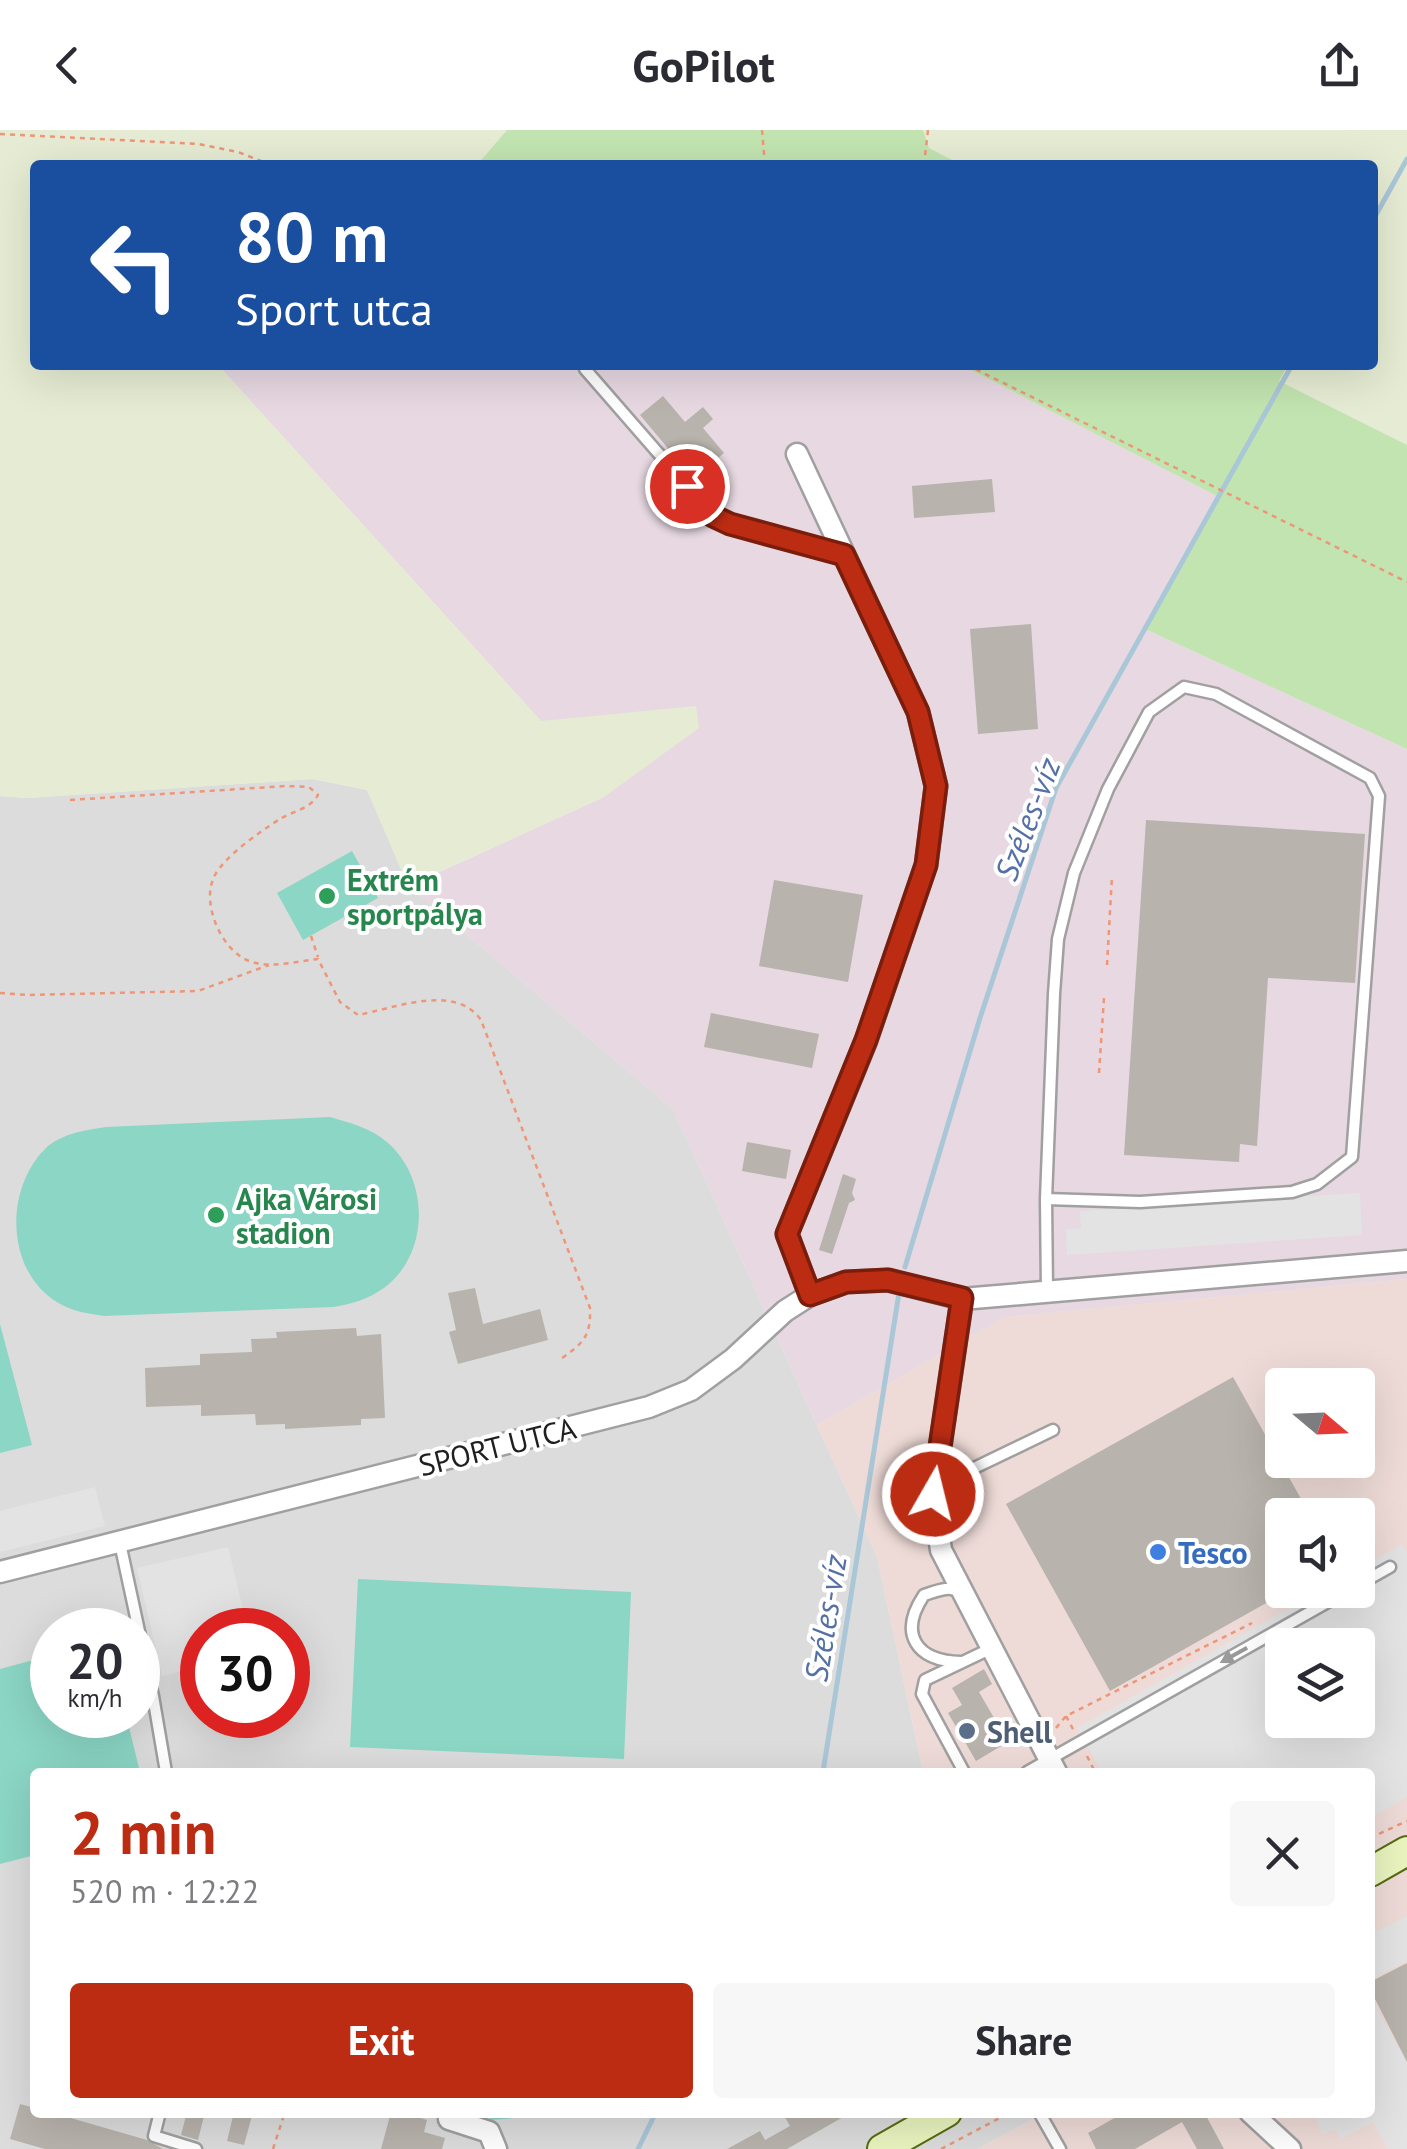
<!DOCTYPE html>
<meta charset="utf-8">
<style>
body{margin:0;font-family:"PT Sans",sans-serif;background:#f7f7f7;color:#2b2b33;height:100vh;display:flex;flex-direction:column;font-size:38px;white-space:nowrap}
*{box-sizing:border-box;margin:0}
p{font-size:32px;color:#7c7c81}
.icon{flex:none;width:55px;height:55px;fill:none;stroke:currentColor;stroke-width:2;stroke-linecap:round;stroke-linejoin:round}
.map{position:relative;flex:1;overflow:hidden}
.panel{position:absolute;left:30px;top:1638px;width:1345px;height:350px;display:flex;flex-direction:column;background:#fff;border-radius:10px;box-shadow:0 10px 40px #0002}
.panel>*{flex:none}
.top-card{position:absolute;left:30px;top:30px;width:1348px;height:210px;border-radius:10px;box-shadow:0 10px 40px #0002;background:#1a4fa0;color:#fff;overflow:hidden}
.needle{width:65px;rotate:109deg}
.controls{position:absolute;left:1265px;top:1238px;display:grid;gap:20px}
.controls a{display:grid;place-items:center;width:110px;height:110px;border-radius:10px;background:#fff;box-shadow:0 10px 40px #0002;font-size:50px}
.speed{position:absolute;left:30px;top:1478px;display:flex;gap:20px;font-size:50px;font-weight:700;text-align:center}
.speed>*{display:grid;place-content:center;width:130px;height:130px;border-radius:50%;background:#fff;box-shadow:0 10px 40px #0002;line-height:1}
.speed small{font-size:25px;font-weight:400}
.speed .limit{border:15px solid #d22;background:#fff;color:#111}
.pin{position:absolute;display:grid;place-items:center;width:85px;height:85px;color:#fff;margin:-42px;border:5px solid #fff;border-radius:50%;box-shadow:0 2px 10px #0007}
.me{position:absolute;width:110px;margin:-55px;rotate:8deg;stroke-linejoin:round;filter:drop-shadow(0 0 8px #0008)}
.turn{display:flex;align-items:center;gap:35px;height:210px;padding:0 40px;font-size:45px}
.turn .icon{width:130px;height:130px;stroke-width:2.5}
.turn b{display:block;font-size:70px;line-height:85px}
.round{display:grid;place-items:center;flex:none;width:105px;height:105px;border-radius:10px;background:#f7f7f7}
.headline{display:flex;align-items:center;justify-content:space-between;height:170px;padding:0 40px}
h1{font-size:60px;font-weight:800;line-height:75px;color:#bb2c12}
.action{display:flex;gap:20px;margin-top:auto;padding:20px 40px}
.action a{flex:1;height:115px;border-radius:10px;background:#bb2c12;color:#fff;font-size:40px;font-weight:800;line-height:115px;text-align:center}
.action a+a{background:#f7f7f7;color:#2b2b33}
header{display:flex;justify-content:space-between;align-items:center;height:130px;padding:0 40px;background:#fff;font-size:45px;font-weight:800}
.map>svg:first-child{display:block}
.residential{fill:#dddcdc;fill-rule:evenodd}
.commercial{fill:#eedbd7;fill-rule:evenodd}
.industrial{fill:#e7d8e2}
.farmland{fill:#e6ecd3}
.grass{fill:#c2e4b0}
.pitch{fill:#8bd6c5}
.parking{fill:#e3e3e3;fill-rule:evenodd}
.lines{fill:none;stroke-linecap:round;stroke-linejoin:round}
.stream{stroke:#aac7d8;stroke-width:5}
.building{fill:#b8b3ac}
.lane-casing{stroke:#a0a0a0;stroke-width:15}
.street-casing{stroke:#a0a0a0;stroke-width:25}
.secondary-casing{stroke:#546c0f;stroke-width:32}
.path{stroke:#ed9678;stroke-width:2.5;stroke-dasharray:5 5;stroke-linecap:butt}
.lane{stroke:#fff;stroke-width:10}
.street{stroke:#fff;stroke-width:20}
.secondary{stroke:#e9f4bf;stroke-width:28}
.oneway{fill:#9a9a9a}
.route-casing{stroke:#7a1d0c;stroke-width:25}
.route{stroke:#bb2c12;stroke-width:18}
.leisure-dot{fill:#2e9e5b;stroke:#fff;stroke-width:4}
.shop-dot{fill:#3f7fe0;stroke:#fff;stroke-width:4}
.service-dot{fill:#5c6f8a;stroke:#fff;stroke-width:4}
.labels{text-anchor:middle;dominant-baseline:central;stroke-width:8;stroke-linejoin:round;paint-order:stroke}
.leisure-label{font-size:30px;font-weight:bold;fill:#27864d;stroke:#fff;text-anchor:start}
.street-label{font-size:30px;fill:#1f1f1f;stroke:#fff}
.shop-label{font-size:30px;font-weight:bold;fill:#366cbe;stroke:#fff;text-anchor:start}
.service-label{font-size:30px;font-weight:bold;fill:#4e5e75;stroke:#fff;text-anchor:start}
.water-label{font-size:32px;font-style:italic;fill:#5470a6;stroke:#fff}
</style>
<header><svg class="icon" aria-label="back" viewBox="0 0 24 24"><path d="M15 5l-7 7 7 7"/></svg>GoPilot<svg class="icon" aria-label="share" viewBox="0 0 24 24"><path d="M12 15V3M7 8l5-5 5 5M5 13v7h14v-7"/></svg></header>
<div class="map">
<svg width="1407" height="2019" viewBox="0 0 1407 2019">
<rect width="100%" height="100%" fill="#efede6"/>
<path class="residential" d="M 313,649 L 367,660 L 409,756 L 673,979 L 877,1427 L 923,1642 L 35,1642 L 35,1982 L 1045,1983 L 977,2019 L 0,2019 L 0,666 L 27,668 ZM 52,1500 L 138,1500 L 138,1585 L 52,1585 ZM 202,1500 L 288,1500 L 288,1585 L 202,1585 Z"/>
<path class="commercial" d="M 1407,1149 L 1407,2019 L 977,2019 L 1045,1983 L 1370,1982 L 1370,1642 L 923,1642 L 877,1427 L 817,1295 L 1004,1187 ZM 1282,1255 L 1358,1255 L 1358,1330 L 1282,1330 ZM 1282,1385 L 1358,1385 L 1358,1460 L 1282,1460 ZM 1282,1515 L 1358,1515 L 1358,1590 L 1282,1590 Z"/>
<path class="industrial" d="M 218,235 L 961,235 L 1219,367 L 1145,499 L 1407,619 L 1407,1149 L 1004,1187 L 817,1295 L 673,979 L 409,756 L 604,667 L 541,591 Z"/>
<path class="farmland" d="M 0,0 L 507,0 L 477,35 L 35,35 L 35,235 L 218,235 L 541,591 L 696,576 L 699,598 L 604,667 L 408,756 L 367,660 L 313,649 L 27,668 L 0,666 Z
M 923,0 L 1407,0 L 1407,315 L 1278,251 L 1288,235 L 1372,235 L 1372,35 L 962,35 L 929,18 Z"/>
<path class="grass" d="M 507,0 L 923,0 L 929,18 L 962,35 L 477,35 Z
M 961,235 L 1288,235 L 1279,251 L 1407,315 L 1407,619 L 1145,499 L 1219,367 Z"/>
<path class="pitch" d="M 352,721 L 378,768 L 303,810 L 277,763 Z
M 330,987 C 350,993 371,998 387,1012 C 430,1049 430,1124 384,1158 C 368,1169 353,1174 333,1177 L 104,1186 C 94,1184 83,1183 74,1180 C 5,1157 0,1060 48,1016 C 65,1003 85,1000 106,997 Z
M 0,1194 L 32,1315 L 0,1323 Z
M 358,1449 L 631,1462 L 624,1629 L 350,1617 Z
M 52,1525 L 52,1585 L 126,1585 L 140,1642 L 35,1642 L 35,1725 L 0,1734 L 0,1539 Z
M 591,1982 L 490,1990 L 489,1983 L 489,1982 Z"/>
<path class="parking" d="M 1360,1063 L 1362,1105 L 1067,1125 L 1066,1099 L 1081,1098 L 1080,1081 Z
M 95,1357 L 105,1396 L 0,1422 L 0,1381 Z
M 1402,1414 L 1407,1422 L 1407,1667 L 1370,1688 L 1370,1642 L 1102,1642 L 1077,1598 L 1321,1460 L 1358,1460 L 1358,1439 ZM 1282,1515 L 1358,1515 L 1358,1590 L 1282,1590 Z
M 228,1417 L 248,1500 L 202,1500 L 202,1536 L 162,1546 L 137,1438 Z
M 1407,1786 L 1407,1831 L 1370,1850 L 1370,1805 Z
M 1370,1865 L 1398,1918 L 1407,1914 L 1407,2019 L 1388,2019 L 1373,1992 L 1340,2009 L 1335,1999 L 1323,2004 L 1312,1983 L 1370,1982 Z"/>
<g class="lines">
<path class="stream" d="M 1372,92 L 1407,29
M 905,1137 L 980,888 L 1056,658 L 1292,235
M 823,1642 L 899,1163
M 638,2019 L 656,1982"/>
</g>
<path class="building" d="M 663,266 L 685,292 L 703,277 L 713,289 L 703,298 L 724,323 L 699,344 L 687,330 L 682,335 L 640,285 Z
M 992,349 L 995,382 L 914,388 L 912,356 Z
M 1031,494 L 1038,599 L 978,604 L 970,499 Z
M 1146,690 L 1365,704 L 1355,853 L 1268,848 L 1257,1016 L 1240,1014 L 1239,1032 L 1124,1025 Z
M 774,750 L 863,765 L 848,852 L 759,836 Z
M 711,883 L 819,904 L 812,938 L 704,917 Z
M 747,1012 L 791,1020 L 786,1049 L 742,1041 Z
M 843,1044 L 856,1049 L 852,1063 L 855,1070 L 849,1073 L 832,1124 L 819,1120 Z
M 475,1158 L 483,1194 L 540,1179 L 548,1210 L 458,1234 L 449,1202 L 456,1200 L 448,1163 Z
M 356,1198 L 357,1206 L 381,1204 L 385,1288 L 361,1289 L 361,1295 L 285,1299 L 285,1294 L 256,1295 L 255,1284 L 201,1286 L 201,1275 L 146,1277 L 145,1238 L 200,1235 L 200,1224 L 252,1222 L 251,1209 L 277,1208 L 276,1202 Z
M 1233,1247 L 1310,1385 L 1282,1385 L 1282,1464 L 1110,1561 L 1006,1374 Z
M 984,1539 L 992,1554 L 979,1562 L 1008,1612 L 976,1631 L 948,1583 L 962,1575 L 952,1558 Z
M 1407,1833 L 1407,1932 L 1370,1859 L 1370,1852 Z
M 20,1974 L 35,1978 L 35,1982 L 50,1982 L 147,2010 L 163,2019 L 45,2019 L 10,2009 Z
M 187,1982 L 205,1982 L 198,2010 L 181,2005 Z
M 234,1982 L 253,1982 L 244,2015 L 227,2011 Z
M 391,1982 L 402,1982 L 427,1990 L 424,2002 L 445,2008 L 442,2019 L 381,2019 Z
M 782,1982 L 852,1982 L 787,2019 L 727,2019 L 760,2001 L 765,2010 L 790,1996 Z
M 1125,1982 L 1204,1982 L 1224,2019 L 1197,2019 L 1182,1992 L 1135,2019 L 1096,2019 L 1088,2003 Z"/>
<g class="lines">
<defs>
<path id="lane" d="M 585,239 L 713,386 L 730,394 L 844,425
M 1046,1069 L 1140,1072 L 1292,1062 L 1317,1054 L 1352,1027 L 1379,666 L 1370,648 L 1216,564 L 1184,557 L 1149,582 L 1108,659 L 1074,743 L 1058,809 L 1054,864 L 1046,1069 L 1047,1162
M 935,1363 L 970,1340 L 1053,1300
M 120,1413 L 153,1566 L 166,1642
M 1358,1455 L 1390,1437
M 961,1462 C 948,1455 937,1461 924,1465 C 898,1504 916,1531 961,1532
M 964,1642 L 922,1564 L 925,1550 L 992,1518
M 1027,1642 L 1349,1460
M 160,1982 L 154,2006 L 196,2019
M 1039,1982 L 1060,2019"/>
<path id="street" d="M 797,324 L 918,582 L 936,656 L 926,735 L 866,911 L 787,1104 L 810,1165
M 962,1169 L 933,1365 L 941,1420 L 1056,1642
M 0,1442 L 649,1277 L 691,1260 L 733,1229 L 785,1181 L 810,1165 L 846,1152 L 888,1150 L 962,1169 L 1407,1131
M 1250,1982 L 1290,2019
M 449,1989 L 489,2002 L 496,2019"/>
<path id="secondary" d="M 1370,1742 L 1407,1721
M 882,2019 L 947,1982"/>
</defs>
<use href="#lane" class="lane-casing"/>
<use href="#street" class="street-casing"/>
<use href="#secondary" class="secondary-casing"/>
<path class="path" d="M 762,0 L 765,35
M 0,4 L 198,14 L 238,22 L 271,35
M 924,35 L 928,0
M 967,235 L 1407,452
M 70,670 L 286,656 L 309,657 L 318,665 C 310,679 293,681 280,689 C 261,701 226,725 215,745 C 200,772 221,820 249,831 C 270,839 297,831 318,829 L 340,872 L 358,885 C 395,878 455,853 481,890 L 590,1178 C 591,1205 584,1213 562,1228
M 311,806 L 318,827
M 1107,835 L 1112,746
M 0,863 L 27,865 L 198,861 L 269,835
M 1099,943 L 1104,868
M 1066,1586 L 1074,1601
M 1056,1598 L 1066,1586 L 1252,1493
M 1087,1626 L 1095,1642
M 1370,1708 L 1407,1691
M 273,2019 L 285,1982
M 941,2019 L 1011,1982"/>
<use href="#lane" class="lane"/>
<use href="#street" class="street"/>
<use href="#secondary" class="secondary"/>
</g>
<defs><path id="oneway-solid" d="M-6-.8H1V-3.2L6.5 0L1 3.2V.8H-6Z" transform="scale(2.5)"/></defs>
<use class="oneway" href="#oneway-solid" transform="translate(1234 1525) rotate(151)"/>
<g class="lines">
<defs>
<path id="route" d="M 687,356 L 713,386 L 730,394 L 844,425 L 918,582 L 936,656 L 926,735 L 866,910 L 787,1104 L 810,1165 L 846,1152 L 888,1150 L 962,1168 L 933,1364"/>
</defs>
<use href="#route" class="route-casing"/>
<use href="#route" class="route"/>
</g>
<g class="leisure-dot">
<circle cx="327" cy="766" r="10"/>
<circle cx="216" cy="1085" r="10"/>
</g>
<circle class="shop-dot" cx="1158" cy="1422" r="10"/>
<circle class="service-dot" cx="967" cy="1601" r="10"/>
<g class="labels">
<g class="leisure-label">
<text x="347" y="749">Extrém<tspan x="347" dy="34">sportpálya</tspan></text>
<text x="236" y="1068">Ajka Városi<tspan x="236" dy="34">stadion</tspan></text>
</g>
<g class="street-label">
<text transform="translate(497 1316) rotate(-14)">SPORT UTCA</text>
</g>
<g class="shop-label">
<text x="1178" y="1422">Tesco</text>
</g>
<g class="service-label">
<text x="987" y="1601">Shell</text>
</g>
<g class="water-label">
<text transform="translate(1027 689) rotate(-69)">Széles-víz</text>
<text transform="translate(825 1488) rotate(-81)">Széles-víz</text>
</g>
</g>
</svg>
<div class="controls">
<a><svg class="needle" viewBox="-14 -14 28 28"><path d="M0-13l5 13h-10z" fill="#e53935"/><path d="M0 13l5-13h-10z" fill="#7c7c81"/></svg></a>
<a><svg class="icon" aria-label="sound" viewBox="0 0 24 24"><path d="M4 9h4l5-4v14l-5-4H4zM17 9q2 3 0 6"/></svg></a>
<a><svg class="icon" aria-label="layers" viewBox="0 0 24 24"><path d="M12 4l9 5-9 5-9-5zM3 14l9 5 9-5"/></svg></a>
</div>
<div class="speed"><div>20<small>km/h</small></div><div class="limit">30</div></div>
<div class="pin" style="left:687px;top:356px;background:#d93025"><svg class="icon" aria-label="arrive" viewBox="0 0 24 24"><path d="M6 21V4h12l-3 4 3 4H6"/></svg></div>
<svg class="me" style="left:933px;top:1364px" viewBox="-20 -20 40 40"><circle r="17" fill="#bb2c12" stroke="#fff" stroke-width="3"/><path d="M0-11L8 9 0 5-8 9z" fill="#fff"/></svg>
<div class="top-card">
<div class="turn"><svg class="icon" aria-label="left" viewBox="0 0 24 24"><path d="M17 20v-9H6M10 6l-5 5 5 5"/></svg><div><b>80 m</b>Sport utca</div></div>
</div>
<section class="panel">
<div class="headline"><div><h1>2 min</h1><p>520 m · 12:22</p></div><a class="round"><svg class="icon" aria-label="close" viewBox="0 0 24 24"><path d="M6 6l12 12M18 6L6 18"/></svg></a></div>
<div class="action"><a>Exit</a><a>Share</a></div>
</section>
</div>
